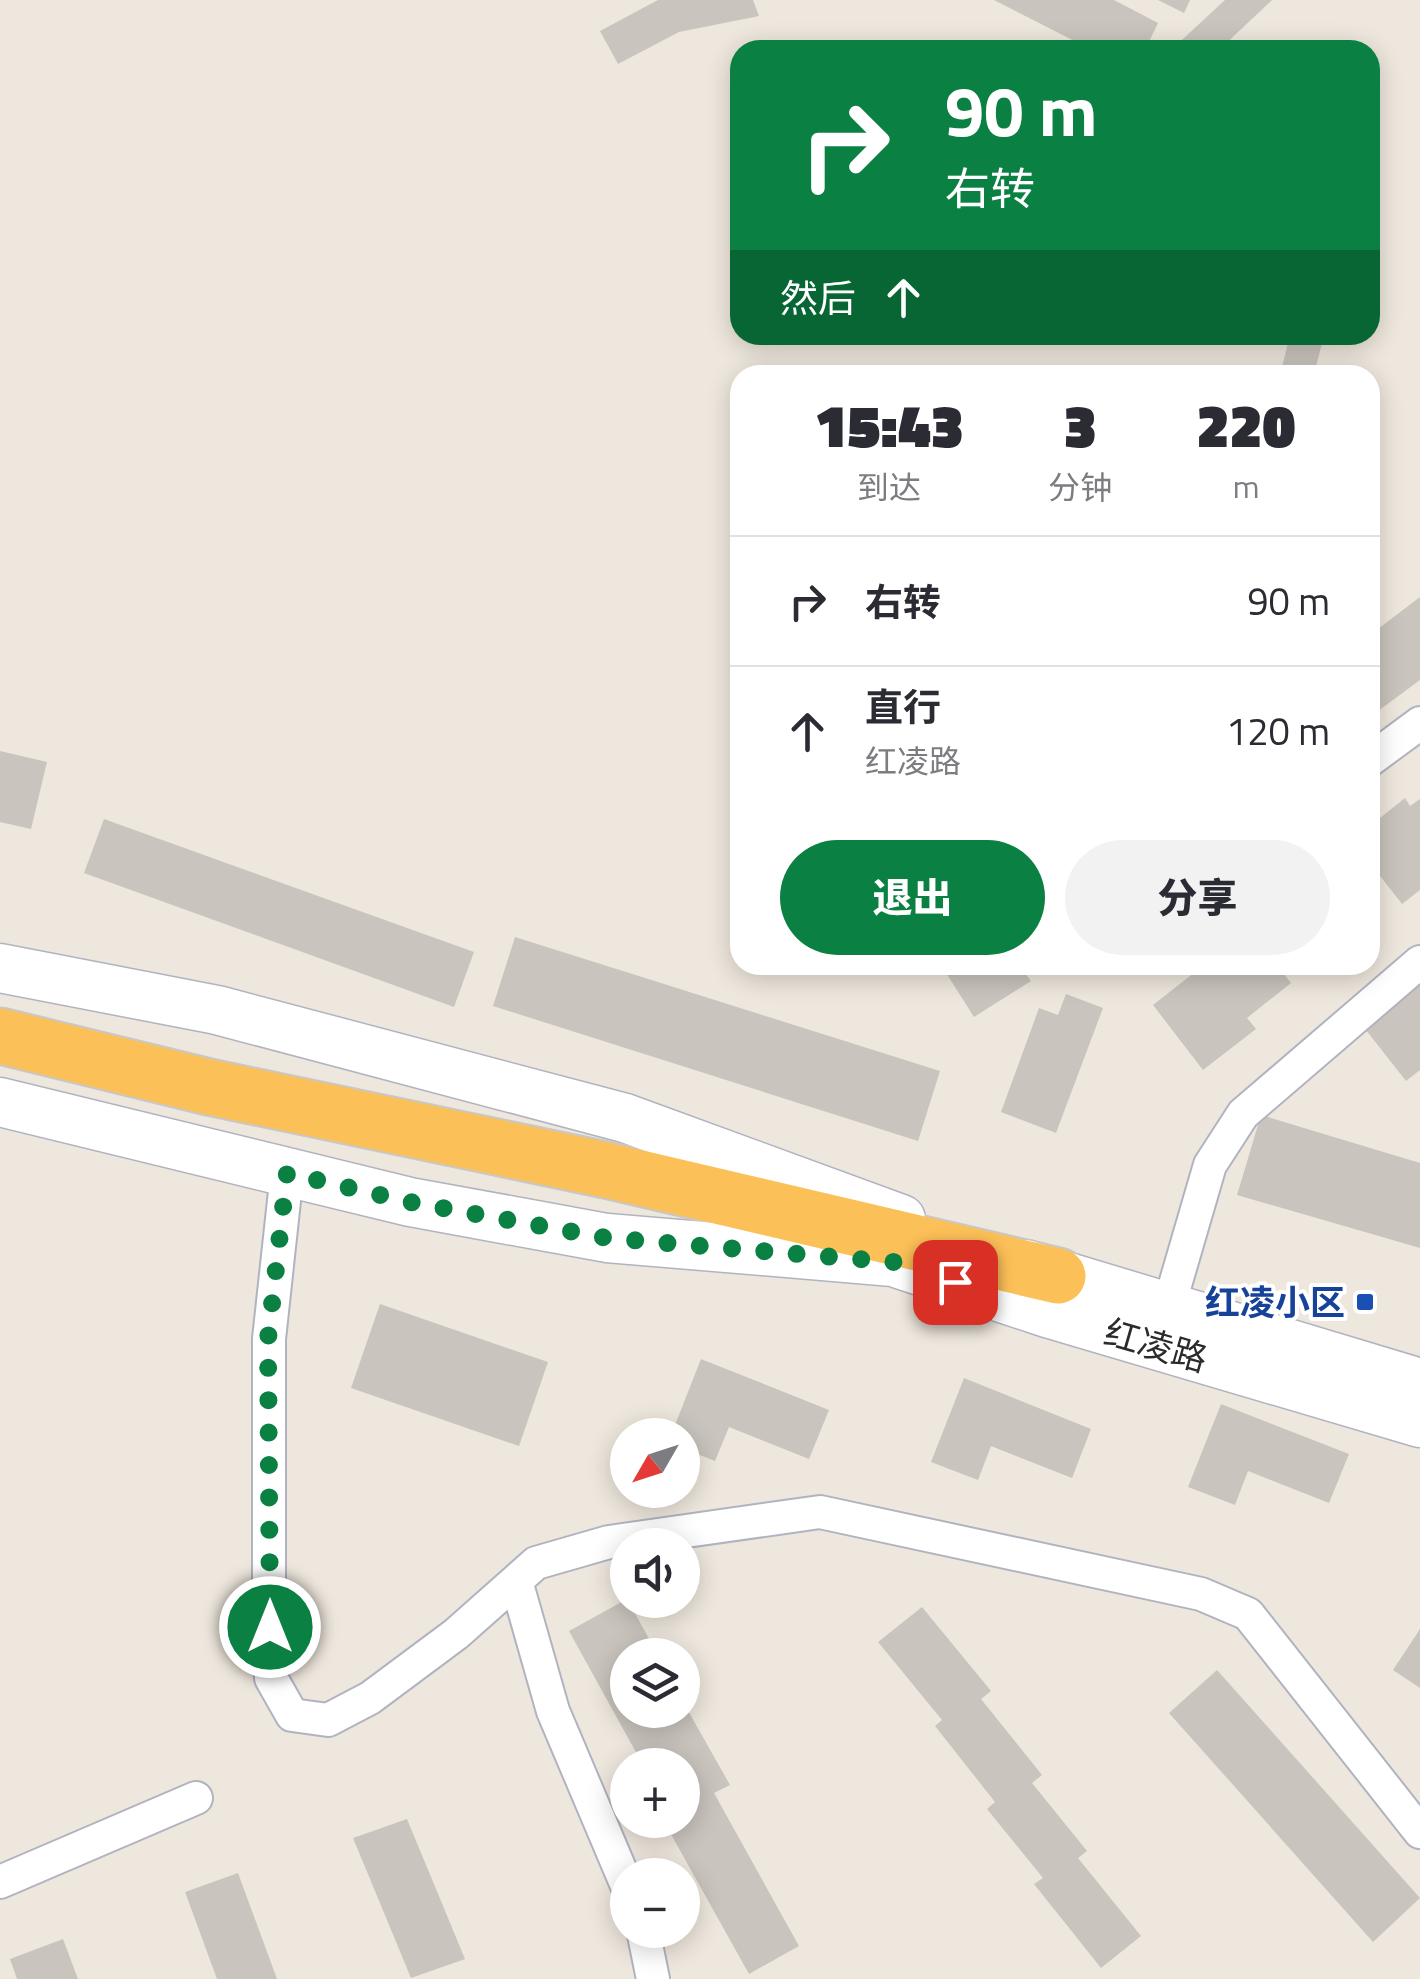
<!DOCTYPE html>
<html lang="zh">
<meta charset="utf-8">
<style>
body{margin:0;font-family:"Titillium Web","Noto Sans SC",sans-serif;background:#f2f2f3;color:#2b2b33;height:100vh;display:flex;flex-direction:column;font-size:38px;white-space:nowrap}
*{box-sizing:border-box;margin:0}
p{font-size:32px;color:#7c7c81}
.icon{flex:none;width:55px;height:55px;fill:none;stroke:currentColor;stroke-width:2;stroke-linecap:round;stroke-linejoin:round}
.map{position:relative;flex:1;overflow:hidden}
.side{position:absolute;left:730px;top:365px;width:650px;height:610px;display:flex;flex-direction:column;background:#fff;border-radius:30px;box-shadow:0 5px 25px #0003}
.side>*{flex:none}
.hud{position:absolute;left:730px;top:40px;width:650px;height:305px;border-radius:30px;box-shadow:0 5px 25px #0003;background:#0b8043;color:#fff;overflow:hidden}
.needle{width:65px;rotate:231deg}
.buttons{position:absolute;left:610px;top:1418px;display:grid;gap:20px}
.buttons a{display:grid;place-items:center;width:90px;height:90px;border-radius:50%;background:#fff;box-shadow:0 5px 25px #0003;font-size:50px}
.pin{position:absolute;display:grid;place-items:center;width:85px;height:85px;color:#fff;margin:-42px;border-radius:20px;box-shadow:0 5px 15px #0006}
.me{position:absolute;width:110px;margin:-55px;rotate:0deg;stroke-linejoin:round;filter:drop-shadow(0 0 8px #0008)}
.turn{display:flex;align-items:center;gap:35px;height:210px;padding:0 50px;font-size:45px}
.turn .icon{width:130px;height:130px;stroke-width:2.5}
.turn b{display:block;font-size:70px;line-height:85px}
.then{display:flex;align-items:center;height:95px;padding:0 50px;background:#0003;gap:20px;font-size:38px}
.eta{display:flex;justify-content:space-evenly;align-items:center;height:170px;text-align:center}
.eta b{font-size:60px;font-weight:800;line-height:70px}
.cta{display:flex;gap:20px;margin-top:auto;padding:20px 50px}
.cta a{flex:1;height:115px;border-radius:60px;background:#0b8043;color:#fff;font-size:40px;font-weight:800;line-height:115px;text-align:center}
.cta a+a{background:#f2f2f3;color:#2b2b33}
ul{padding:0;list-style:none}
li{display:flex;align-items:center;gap:30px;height:130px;padding:0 50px;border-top:2px solid #e1e1e2}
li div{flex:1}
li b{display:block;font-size:38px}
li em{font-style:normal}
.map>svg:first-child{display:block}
.building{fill:#c9c4bd}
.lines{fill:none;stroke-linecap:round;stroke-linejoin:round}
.minor-casing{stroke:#b1b3c0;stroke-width:36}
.secondary-casing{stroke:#b1b3c0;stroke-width:51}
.trunk-casing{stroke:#c8c8c8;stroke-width:59}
.minor{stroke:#fff;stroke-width:32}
.secondary{stroke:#fff;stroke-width:48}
.trunk{stroke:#fcc058;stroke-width:55}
.route{stroke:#0b8043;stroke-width:18;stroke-dasharray:0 32.4}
.transit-dot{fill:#1a4fb4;stroke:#fff;stroke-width:4}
.labels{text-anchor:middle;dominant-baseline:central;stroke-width:8;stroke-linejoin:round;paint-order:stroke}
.transit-label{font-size:35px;font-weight:bold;fill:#164399;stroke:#fff;text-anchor:end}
.street-label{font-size:35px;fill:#2b2b2b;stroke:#fff}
</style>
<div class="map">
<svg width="1420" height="1979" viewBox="0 0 1420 1979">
<rect width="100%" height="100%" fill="#eee7dd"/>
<path class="building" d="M 658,0 L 753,0 L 759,16 L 679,32 L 618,64 L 600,31 Z
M 994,0 L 1114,0 L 1158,23 L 1145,50 L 1092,50 Z
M 1158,0 L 1190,0 L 1184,13 Z
M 1225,0 L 1272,0 L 1219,50 L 1171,50 Z
M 1290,335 L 1324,335 L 1314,375 L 1280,375 Z
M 1420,597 L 1420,680 L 1370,717 L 1370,635 Z
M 0,751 L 47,762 L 31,829 L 0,822 Z
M 1405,798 L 1410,806 L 1420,799 L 1420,890 L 1402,904 L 1370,863 L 1370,826 Z
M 104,819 L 474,952 L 454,1007 L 84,873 Z
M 515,937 L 940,1071 L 918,1141 L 493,1006 Z
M 941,965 L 1030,965 L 1023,970 L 1031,981 L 974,1017 Z
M 1204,965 L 1211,972 L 1220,965 L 1277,965 L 1291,983 L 1247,1018 L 1256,1029 L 1203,1070 L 1153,1005 Z
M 1420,981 L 1420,1070 L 1406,1081 L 1362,1025 Z
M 1066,994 L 1103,1008 L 1056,1133 L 1001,1112 L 1039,1008 L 1058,1015 Z
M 1261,1115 L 1420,1163 L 1420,1248 L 1237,1195 Z
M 380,1304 L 548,1362 L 519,1446 L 351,1388 Z
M 701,1359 L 829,1410 L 809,1459 L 729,1427 L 715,1461 L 682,1448 L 682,1435 L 671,1435 Z
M 964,1378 L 1091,1429 L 1072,1478 L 991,1446 L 978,1480 L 931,1462 Z
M 1221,1404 L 1349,1454 L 1329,1503 L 1248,1471 L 1235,1505 L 1188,1487 Z
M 627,1599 L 658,1655 L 628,1655 L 628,1710 L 682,1710 L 682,1700 L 730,1785 L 714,1793 L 799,1946 L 749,1974 L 663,1820 L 682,1820 L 682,1765 L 643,1765 L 569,1631 Z
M 922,1607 L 991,1691 L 981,1699 L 1042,1775 L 1032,1783 L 1087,1851 L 1078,1858 L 1141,1936 L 1101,1968 L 1034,1884 L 1043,1878 L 987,1809 L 995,1802 L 935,1726 L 942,1720 L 878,1642 Z
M 1420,1629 L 1420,1688 L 1393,1670 Z
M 1217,1670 L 1420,1898 L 1373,1942 L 1169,1713 Z
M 407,1819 L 465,1959 L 411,1978 L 353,1838 Z
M 238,1873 L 277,1979 L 217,1979 L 185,1892 Z
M 63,1939 L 78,1979 L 17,1979 L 10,1959 Z"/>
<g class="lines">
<defs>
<path id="minor" d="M 1370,760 L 1420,723
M 287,1173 L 269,1339 L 269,1627 L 271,1678 L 292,1715 L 328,1720 L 370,1698 L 456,1634 L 536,1563 L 609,1542 L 820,1512 L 1201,1594 L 1248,1614 L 1420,1832
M 1168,1309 L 1210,1165 L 1243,1114 L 1420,962
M 516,1581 L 553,1711 L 628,1888
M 0,1882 L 196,1798
M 643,1930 L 653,1979"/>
<path id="secondary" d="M 0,968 L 217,1010 L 625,1118 L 901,1219
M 0,1102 L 410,1202 L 607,1238 L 893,1262 L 1047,1313 L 1420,1423
M 1025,1264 L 1420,1383"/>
<path id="trunk" d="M 0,1036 L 209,1087 L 606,1170 L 1058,1276"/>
</defs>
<use href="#minor" class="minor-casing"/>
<use href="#secondary" class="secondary-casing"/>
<use href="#trunk" class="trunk-casing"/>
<use href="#minor" class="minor"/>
<use href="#secondary" class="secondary"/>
<use href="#trunk" class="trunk"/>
</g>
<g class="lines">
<path class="route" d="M 270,1627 L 268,1339 L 287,1173 L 410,1202 L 607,1238 L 894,1262 L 955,1282"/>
</g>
<rect class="transit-dot" x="1355" y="1292" width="20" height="20" rx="5"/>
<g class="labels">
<g class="transit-label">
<text x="1345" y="1302">红凌小区</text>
</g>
<g class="street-label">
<text transform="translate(1156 1345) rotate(16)">红凌路</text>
</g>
</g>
</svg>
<div class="buttons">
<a><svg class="needle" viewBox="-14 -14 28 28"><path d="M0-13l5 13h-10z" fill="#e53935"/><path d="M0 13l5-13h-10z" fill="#7c7c81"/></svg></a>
<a><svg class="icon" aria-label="sound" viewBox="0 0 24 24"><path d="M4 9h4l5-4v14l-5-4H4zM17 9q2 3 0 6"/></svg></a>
<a><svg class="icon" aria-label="layers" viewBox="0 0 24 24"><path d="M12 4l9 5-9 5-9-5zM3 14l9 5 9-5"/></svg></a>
<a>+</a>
<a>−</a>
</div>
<div class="pin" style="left:955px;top:1282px;background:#d93025"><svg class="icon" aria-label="arrive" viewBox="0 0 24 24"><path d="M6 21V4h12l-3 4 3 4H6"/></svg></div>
<svg class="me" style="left:270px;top:1627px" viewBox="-20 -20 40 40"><circle r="17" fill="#0b8043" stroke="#fff" stroke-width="3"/><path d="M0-11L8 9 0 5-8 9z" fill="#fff"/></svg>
<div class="hud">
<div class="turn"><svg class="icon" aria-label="right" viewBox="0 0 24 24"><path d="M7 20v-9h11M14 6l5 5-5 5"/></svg><div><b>90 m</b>右转</div></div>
<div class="then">然后<svg class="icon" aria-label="ahead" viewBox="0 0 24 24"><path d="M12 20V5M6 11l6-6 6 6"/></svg></div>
</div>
<section class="side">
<div class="eta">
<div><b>15:43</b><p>到达</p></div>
<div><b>3</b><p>分钟</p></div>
<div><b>220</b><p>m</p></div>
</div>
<ul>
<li><svg class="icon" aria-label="right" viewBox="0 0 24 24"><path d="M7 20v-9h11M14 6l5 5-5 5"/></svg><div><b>右转</b></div><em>90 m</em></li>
<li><svg class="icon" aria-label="ahead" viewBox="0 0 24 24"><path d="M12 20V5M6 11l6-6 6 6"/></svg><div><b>直行</b><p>红凌路</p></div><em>120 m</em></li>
</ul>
<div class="cta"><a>退出</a><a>分享</a></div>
</section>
</div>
